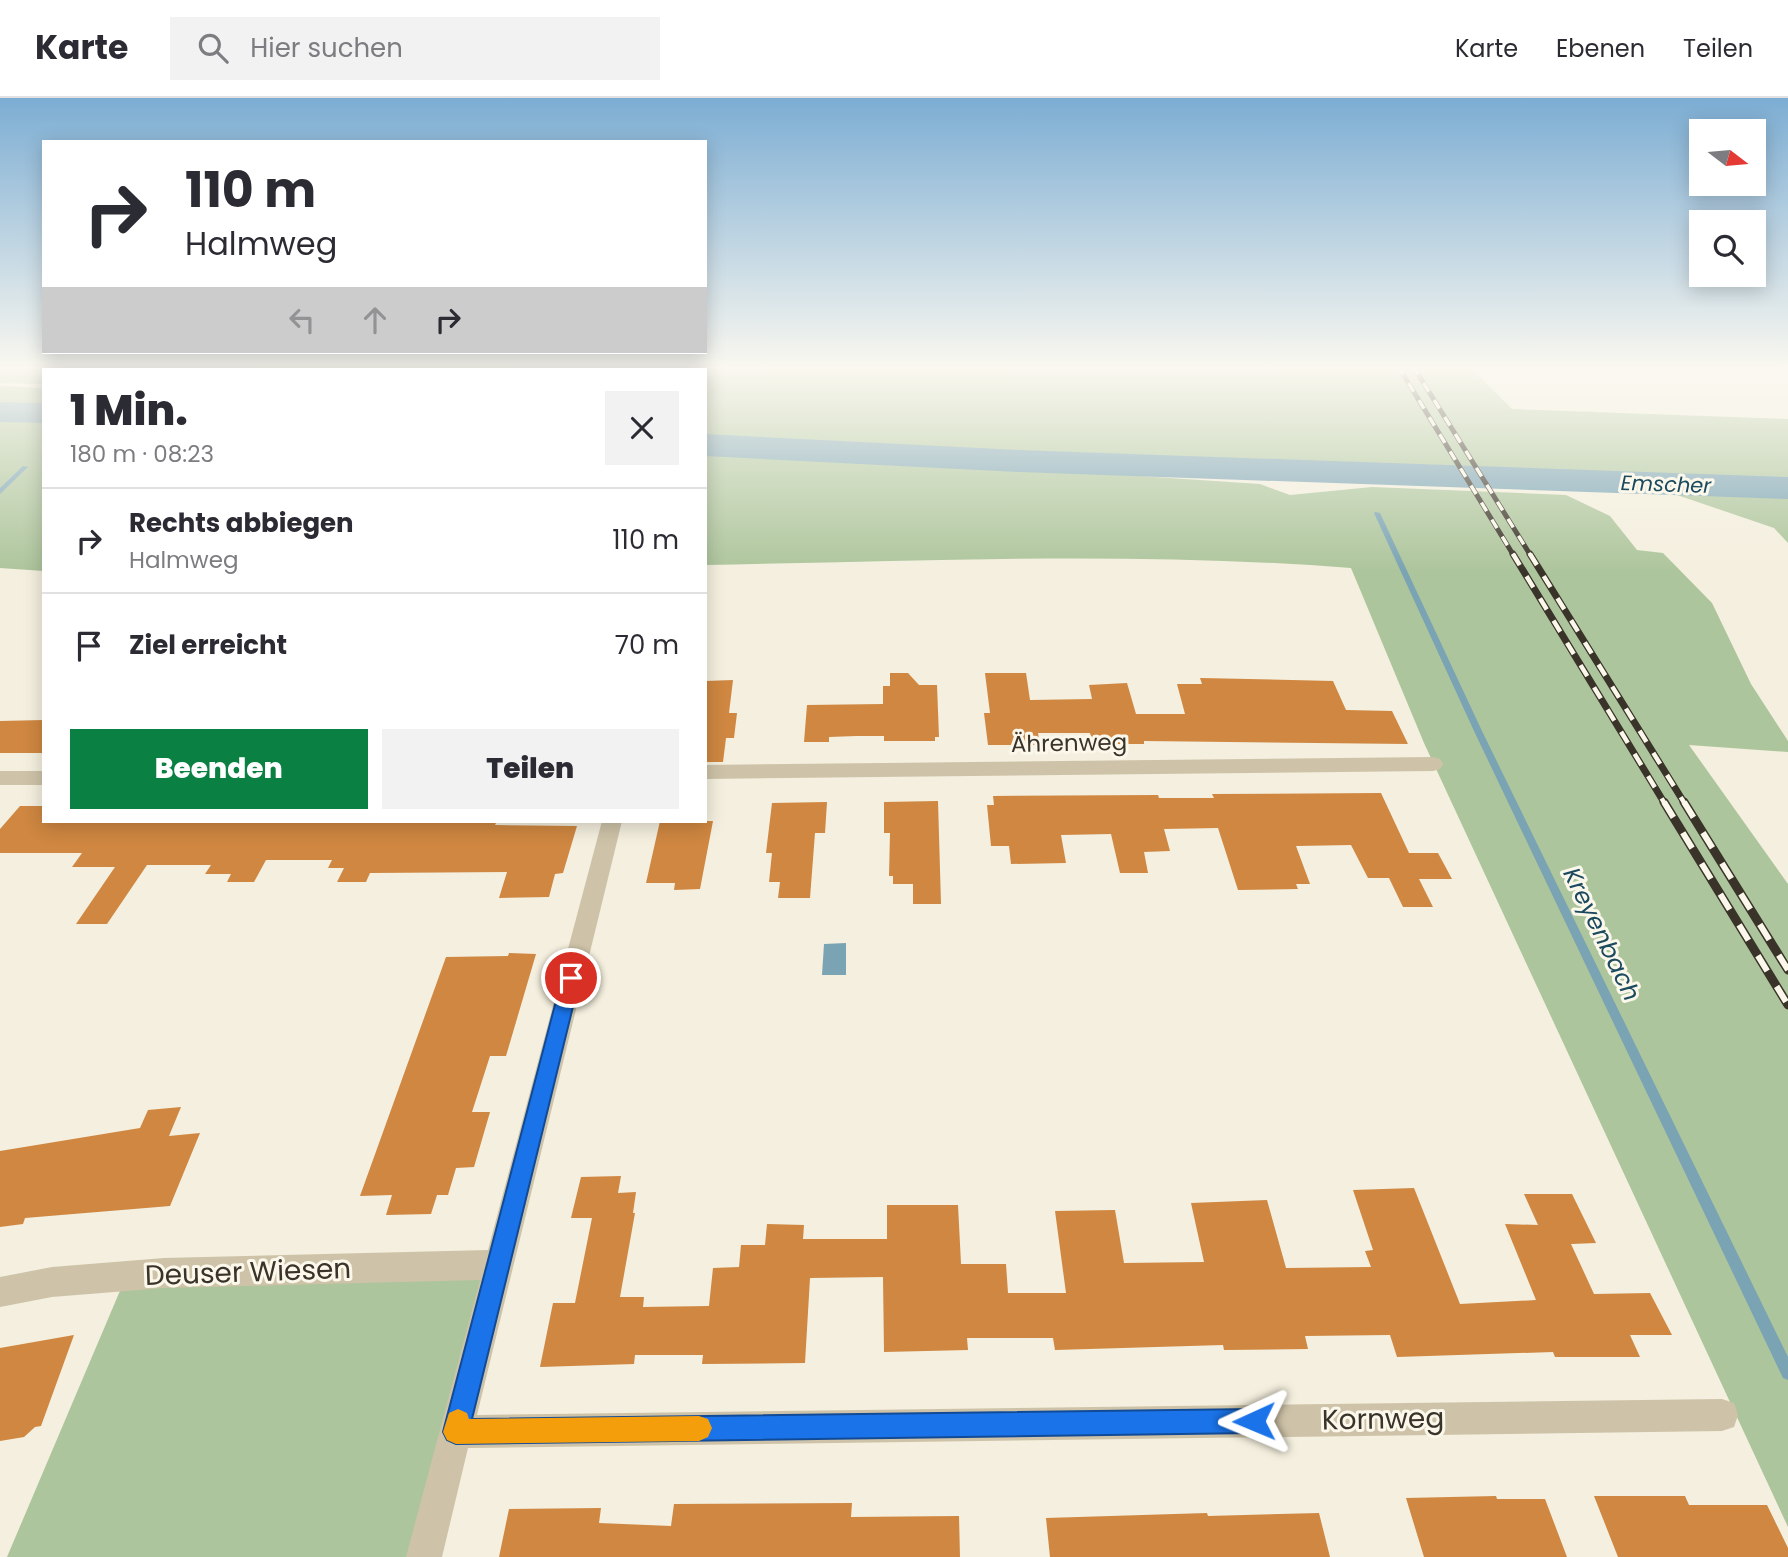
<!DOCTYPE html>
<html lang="de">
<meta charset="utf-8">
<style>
body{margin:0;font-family:Poppins,sans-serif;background:#f2f2f3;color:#2b2b33;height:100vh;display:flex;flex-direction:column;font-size:26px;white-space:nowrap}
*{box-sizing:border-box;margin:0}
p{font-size:23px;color:#7c7c81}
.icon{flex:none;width:38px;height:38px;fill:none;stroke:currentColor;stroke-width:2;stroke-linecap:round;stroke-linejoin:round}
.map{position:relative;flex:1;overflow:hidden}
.side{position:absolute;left:42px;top:270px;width:665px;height:455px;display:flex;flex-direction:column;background:#fff;border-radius:0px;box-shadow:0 4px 18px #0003}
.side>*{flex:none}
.guide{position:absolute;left:42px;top:42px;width:665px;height:214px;border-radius:0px;box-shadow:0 4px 18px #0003;background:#fff;color:#2b2b33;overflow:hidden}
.needle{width:46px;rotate:106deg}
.tools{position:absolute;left:1689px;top:21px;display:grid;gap:14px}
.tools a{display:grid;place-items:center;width:77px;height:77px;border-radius:0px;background:#fff;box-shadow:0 4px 18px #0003;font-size:35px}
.pin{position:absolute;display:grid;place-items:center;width:60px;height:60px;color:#fff;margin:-30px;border:4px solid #fff;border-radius:50%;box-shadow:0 2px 7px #0007}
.me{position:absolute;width:77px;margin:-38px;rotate:269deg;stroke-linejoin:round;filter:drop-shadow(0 0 5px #0008)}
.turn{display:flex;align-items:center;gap:24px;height:147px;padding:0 28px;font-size:32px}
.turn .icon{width:91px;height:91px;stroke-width:2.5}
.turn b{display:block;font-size:49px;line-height:60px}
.lanes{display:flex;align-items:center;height:66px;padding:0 28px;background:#0003;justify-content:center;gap:35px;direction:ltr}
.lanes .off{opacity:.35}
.round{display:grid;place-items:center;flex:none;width:74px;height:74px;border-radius:0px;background:#f2f2f3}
.overview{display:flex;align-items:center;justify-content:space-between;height:119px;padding:0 28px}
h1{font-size:42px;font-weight:800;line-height:52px}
.cta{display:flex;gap:14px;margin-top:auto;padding:14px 28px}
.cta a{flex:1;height:80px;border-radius:0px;background:#0b8043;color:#fff;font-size:28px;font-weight:800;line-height:80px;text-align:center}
.cta a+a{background:#f2f2f3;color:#2b2b33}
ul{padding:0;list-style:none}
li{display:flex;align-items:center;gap:21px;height:105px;padding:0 28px;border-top:2px solid #e1e1e2}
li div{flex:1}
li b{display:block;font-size:26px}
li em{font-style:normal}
header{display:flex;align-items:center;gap:42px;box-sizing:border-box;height:98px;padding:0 35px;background:#fff;border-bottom:2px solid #e1e1e2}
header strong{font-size:33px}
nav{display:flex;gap:38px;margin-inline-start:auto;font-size:24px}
.search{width:490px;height:63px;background:#f2f2f3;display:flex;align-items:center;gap:18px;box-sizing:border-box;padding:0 24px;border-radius:0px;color:#7c7c81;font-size:26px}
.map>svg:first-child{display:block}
.green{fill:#adc59c}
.water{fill:#7aa3b4}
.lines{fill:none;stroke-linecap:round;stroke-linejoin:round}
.stream{fill:#7aa3b4;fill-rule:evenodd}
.river{fill:#7aa3b4;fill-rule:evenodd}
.building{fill:#cf8741}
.minor{fill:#cec3a8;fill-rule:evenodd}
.rail-far2-casing{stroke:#3a3329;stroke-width:5}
.rail-far1-casing{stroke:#3a3329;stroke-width:7}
.rail-casing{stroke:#3a3329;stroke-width:9}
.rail-far2{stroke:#fbf8eb;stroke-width:3.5;stroke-dasharray:10;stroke-linecap:butt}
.rail-far1{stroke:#fbf8eb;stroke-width:4.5;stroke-dasharray:13;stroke-linecap:butt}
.rail{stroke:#fbf8eb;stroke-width:6;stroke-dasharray:18;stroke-linecap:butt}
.route{fill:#1a73e8;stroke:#114b97;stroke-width:2}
.slow{fill:#f59e0b}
.labels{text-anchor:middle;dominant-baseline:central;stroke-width:6;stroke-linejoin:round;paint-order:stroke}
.far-water-label{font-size:21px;font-style:italic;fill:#1b4a5f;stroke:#fbf8eb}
.street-label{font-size:23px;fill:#3a3329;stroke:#fbf8eb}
.water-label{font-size:24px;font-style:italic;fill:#1b4a5f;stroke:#fbf8eb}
.near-street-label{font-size:28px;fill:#3a3329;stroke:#fbf8eb}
</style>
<header>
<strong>Karte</strong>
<div class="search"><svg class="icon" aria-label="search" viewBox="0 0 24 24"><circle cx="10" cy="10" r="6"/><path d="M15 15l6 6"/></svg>Hier suchen</div>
<nav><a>Karte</a><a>Ebenen</a><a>Teilen</a></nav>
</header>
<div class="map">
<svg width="1788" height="1459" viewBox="0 0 1788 1459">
<rect width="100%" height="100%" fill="#f4efde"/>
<path class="green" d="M 0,268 L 1469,268 L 1512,311 L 1788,321 L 1788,445 L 1774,430 L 1633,382 L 1324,366 L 705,344 L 705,271 L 44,271 L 44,286 L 0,285 Z
M 0,288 L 44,290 L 44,473 L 0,470 Z
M 705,349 L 1260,386 L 1290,397 L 1372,389 L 1566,397 L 1610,418 L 1637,452 L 1663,455 L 1712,505 L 1751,586 L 1788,643 L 1788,654 L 1689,647 L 1788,786 L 1788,1429 L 1424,645 L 1351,470 C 1136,453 921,463 705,467 Z
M 497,1167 L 424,1459 L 7,1459 L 125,1181 Z"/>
<path class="water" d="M 846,845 L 846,877 L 822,877 L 824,846 Z"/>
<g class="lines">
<path class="stream" d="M 23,368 L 28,369 L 0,396 L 0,390 Z
M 1375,414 L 1380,415 L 1482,633 L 1788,1259 L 1788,1282 L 1783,1280 L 1474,633 L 1374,415 Z"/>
<path class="river" d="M 0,304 L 44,305 L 44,325 L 0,324 Z
M 705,336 L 1019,352 L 1788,379 L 1788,401 L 1019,374 L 705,358 Z"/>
</g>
<path class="building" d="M 890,575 L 908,575 L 919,587 L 937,587 L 939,639 L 935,639 L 935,643 L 884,643 L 884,638 L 856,638 L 829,639 L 829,644 L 804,644 L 807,607 L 883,606 L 883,588 L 890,588 Z
M 985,575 L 1026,575 L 1030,602 L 1092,601 L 1089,587 L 1127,585 L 1136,616 L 1185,616 L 1177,586 L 1202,586 L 1200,580 L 1333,583 L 1346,612 L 1392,613 L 1408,646 L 1144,643 L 1144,646 L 1093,646 L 1090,635 L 1038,635 L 1040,647 L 988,647 L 984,615 L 990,615 Z
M 733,582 L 729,615 L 737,615 L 734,640 L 726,640 L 723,664 L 705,664 L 705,583 Z
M 44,622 L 44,655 L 0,655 L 0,623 Z
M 1381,695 L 1409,755 L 1438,755 L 1452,781 L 1419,781 L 1433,809 L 1403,809 L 1389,780 L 1368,780 L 1351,747 L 1296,748 L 1310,786 L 1296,786 L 1298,791 L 1238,792 L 1218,730 L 1164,731 L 1170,753 L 1144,754 L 1148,775 L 1120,775 L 1111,736 L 1061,737 L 1066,765 L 1011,766 L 1009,748 L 991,748 L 987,707 L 994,707 L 993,698 L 1158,697 L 1159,700 L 1214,700 L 1212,696 Z
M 938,703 L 941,806 L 913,806 L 913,786 L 893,786 L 893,778 L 889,778 L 890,735 L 884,735 L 884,704 Z
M 827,704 L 825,735 L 815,735 L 810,800 L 778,800 L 780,784 L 769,784 L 772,755 L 766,755 L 772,705 Z
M 20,708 L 44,708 L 44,723 L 497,723 L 495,727 L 577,728 L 563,775 L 555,776 L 549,799 L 499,800 L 507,774 L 370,775 L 366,784 L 337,784 L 344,770 L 328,770 L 332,762 L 266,762 L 254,784 L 227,784 L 231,776 L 205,776 L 211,767 L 147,767 L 107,826 L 76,826 L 115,769 L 72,769 L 82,755 L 0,755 L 0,731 Z
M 660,723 L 713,723 L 700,791 L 674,792 L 675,785 L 646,785 Z
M 509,855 L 536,856 L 506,958 L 490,958 L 472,1014 L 490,1014 L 474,1069 L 456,1070 L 448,1097 L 437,1097 L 431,1116 L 386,1117 L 392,1097 L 360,1098 L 446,859 L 508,858 Z
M 181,1009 L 169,1038 L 200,1035 L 170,1108 L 25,1120 L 23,1126 L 0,1129 L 0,1053 L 140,1030 L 148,1012 Z
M 621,1078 L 618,1095 L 636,1094 L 633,1115 L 635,1115 L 620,1199 L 644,1199 L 643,1209 L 709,1208 L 713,1170 L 739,1169 L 741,1147 L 765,1147 L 767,1126 L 804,1127 L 803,1141 L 887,1141 L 887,1107 L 958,1107 L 961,1166 L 1006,1166 L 1008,1195 L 1066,1195 L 1055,1113 L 1115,1112 L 1124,1165 L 1204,1164 L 1191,1105 L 1267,1102 L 1286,1170 L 1371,1169 L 1365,1153 L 1373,1152 L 1353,1092 L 1414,1090 L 1460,1206 L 1536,1202 L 1505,1126 L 1538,1127 L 1524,1096 L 1572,1096 L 1596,1145 L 1571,1146 L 1594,1196 L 1650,1195 L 1672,1237 L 1630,1237 L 1640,1259 L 1555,1259 L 1553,1254 L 1397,1259 L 1390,1237 L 1305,1238 L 1308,1251 L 1224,1252 L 1223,1247 L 1055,1252 L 1053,1240 L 967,1240 L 968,1252 L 884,1254 L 883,1179 L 810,1180 L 805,1265 L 702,1266 L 703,1257 L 635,1257 L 634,1266 L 540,1269 L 553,1205 L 575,1205 L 592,1120 L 571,1120 L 581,1079 Z
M 74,1237 L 41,1328 L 35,1329 L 24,1339 L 0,1343 L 0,1250 Z
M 1496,1398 L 1497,1401 L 1545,1401 L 1567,1459 L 1424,1459 L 1406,1400 Z
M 1594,1398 L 1685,1398 L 1689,1407 L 1767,1407 L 1788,1450 L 1788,1459 L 1618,1459 Z
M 852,1405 L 851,1419 L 959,1418 L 960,1459 L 499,1459 L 509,1411 L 601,1410 L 599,1425 L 671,1428 L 674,1406 Z
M 1207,1415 L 1208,1418 L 1319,1415 L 1330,1459 L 1050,1459 L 1046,1420 Z"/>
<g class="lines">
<path class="minor" d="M 1433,659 L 1440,661 L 1443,666 L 1440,671 L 1433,673 L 705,681 L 705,667 Z
M 0,673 L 44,673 L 44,687 L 0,687 Z
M 602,723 L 622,723 L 477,1317 L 1722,1301 L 1734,1305 L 1738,1317 L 1734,1329 L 1722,1333 L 468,1350 L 442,1459 L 406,1459 L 480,1182 L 164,1190 L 52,1199 L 0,1209 L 0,1179 L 52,1169 L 164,1160 L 488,1152 Z"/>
<defs>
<path id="rail-far2" d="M 1398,268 L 1514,458
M 1413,268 L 1531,458"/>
<path id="rail-far1" d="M 1513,456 L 1665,706
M 1530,456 L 1685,706"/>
<path id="rail" d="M 1664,704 L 1788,907
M 1684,704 L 1788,872"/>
</defs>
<use href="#rail-far2" class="rail-far2-casing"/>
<use href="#rail-far1" class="rail-far1-casing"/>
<use href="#rail" class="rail-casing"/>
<use href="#rail-far2" class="rail-far2"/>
<use href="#rail-far1" class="rail-far1"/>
<use href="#rail" class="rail"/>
</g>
<linearGradient id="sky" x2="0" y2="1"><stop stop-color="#7cadd3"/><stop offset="0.57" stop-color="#faf8f0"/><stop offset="1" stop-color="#faf8f0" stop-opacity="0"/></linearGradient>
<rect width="1788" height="473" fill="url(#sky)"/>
<path class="route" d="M 571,872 L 578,874 L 580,880 L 472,1321 L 1254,1311 L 1263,1314 L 1267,1323 L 1263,1332 L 1254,1335 L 456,1346 L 447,1342 L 443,1334 L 562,880 L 565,874 Z"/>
<path class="slow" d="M 458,1311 L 467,1315 L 469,1321 L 699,1318 L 708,1321 L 712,1330 L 708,1339 L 699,1343 L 456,1346 L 447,1342 L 443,1334 L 449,1315 Z"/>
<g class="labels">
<g class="far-water-label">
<text transform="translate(1666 386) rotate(2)">Emscher</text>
</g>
<g class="street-label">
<text transform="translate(1069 645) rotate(-1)">Ährenweg</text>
</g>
<g class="water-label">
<text transform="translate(1602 836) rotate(64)">Kreyenbach</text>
</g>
<g class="near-street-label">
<text transform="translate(248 1174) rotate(-2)">Deuser Wiesen</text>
<text transform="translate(1383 1321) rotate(-1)">Kornweg</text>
</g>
</g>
</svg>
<div class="tools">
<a><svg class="needle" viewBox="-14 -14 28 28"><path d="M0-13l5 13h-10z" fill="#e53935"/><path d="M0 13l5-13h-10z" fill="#7c7c81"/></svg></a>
<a><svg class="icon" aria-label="search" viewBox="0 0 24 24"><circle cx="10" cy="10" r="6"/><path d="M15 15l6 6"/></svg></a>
</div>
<div class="pin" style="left:571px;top:880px;background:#d93025"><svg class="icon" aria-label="arrive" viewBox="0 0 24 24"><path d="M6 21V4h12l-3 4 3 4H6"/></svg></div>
<svg class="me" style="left:1254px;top:1323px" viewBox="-20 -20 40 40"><path d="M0-17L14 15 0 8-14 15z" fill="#1a73e8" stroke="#fff" stroke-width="4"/></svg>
<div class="guide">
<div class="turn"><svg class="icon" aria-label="right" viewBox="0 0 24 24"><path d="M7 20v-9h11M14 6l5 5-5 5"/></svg><div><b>110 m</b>Halmweg</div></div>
<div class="lanes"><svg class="icon off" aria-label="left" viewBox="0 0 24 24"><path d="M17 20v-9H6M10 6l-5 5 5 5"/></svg><svg class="icon off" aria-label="ahead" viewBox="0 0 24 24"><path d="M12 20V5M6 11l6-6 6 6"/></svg><svg class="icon" aria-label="right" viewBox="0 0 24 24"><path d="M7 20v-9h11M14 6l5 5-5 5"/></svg></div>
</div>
<section class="side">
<div class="overview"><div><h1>1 Min.</h1><p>180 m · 08:23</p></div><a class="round"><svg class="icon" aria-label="close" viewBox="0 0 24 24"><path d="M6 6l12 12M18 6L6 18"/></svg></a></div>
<ul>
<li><svg class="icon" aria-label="right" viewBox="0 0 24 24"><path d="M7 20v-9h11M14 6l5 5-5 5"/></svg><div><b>Rechts abbiegen</b><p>Halmweg</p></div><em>110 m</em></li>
<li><svg class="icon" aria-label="arrive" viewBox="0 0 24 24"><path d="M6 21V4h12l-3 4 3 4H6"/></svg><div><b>Ziel erreicht</b></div><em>70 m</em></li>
</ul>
<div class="cta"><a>Beenden</a><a>Teilen</a></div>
</section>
</div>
